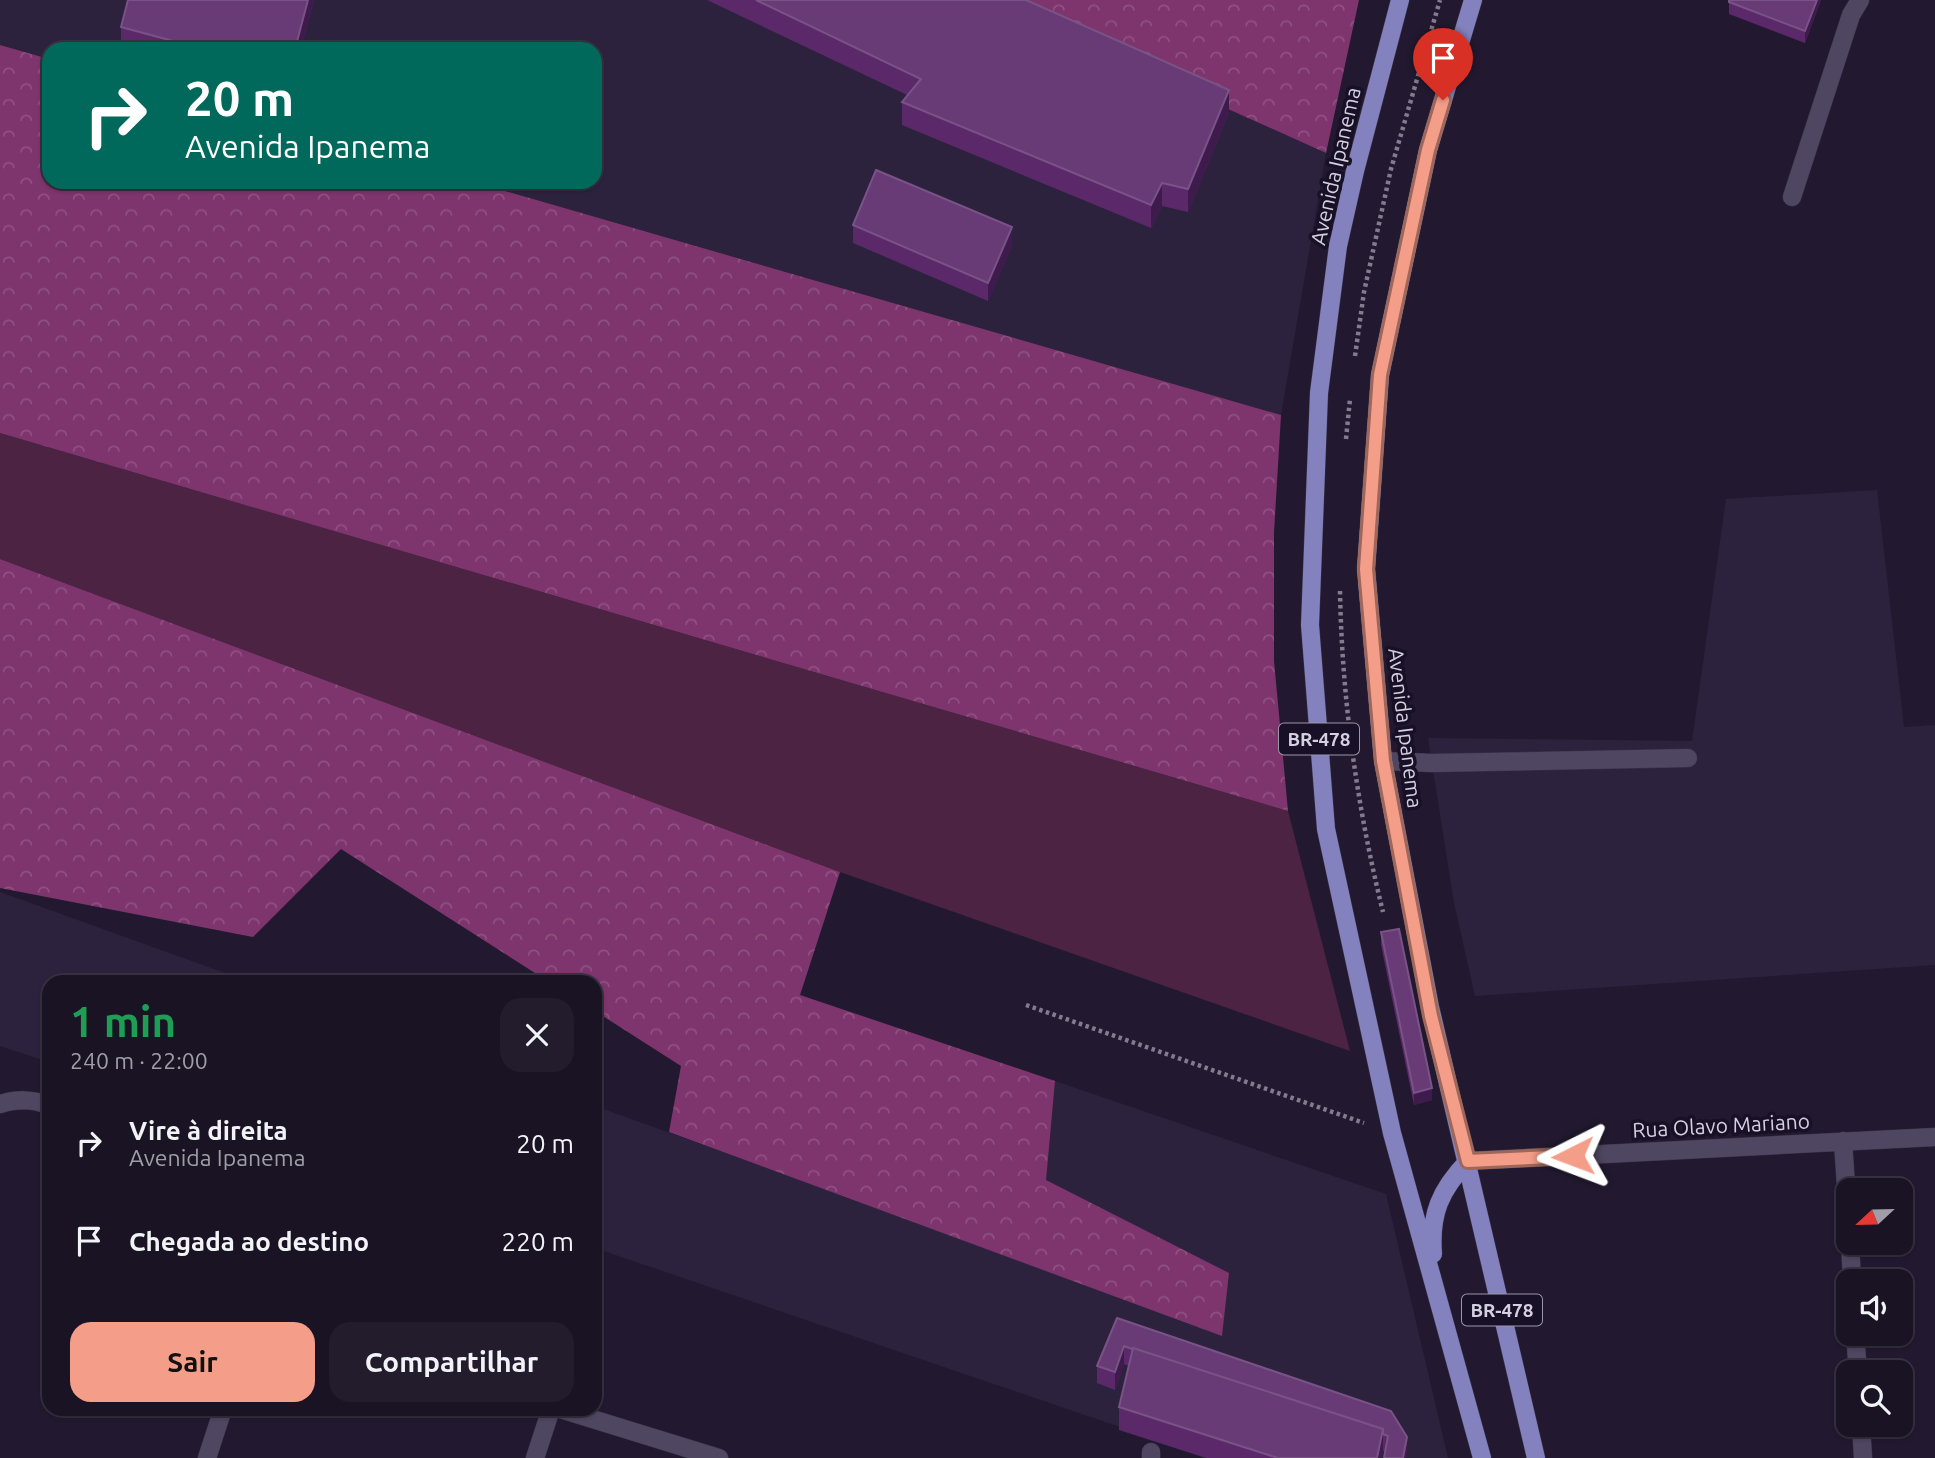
<!DOCTYPE html>
<html lang="pt">
<meta charset="utf-8">
<style>
body{margin:0;font-family:Ubuntu,sans-serif;background:#231c2c;color:#f1f3f6;height:100vh;display:flex;flex-direction:column;font-size:26px;white-space:nowrap}
*{box-sizing:border-box;margin:0}
p{font-size:23px;color:#9f9ea6}
.icon{flex:none;width:38px;height:38px;fill:none;stroke:currentColor;stroke-width:2;stroke-linecap:round;stroke-linejoin:round}
.map{position:relative;flex:1;overflow:hidden}
.sheet{position:absolute;left:42px;top:975px;width:560px;height:441px;display:flex;flex-direction:column;background:#1a1324;border-radius:21px;box-shadow:0 2px 5px #0004,0 0 0 2px #383241}
.sheet>*{flex:none}
.guide{position:absolute;left:42px;top:42px;width:560px;height:147px;border-radius:21px;box-shadow:0 2px 5px #0004,0 0 0 2px #383241;background:#00695c;color:#fff;overflow:hidden}
.needle{width:46px;rotate:248deg}
.fabs{position:absolute;left:1836px;top:1178px;display:grid;gap:14px}
.fabs a{display:grid;place-items:center;width:77px;height:77px;border-radius:14px;background:#1a1324;box-shadow:0 2px 5px #0004,0 0 0 2px #383241;font-size:35px}
.pin{position:absolute;display:grid;place-items:center;width:60px;height:60px;color:#fff;margin:-72px -30px;border-radius:50% 50% 50% 0;rotate:-45deg;box-shadow:0 0 7px #0007}
.pin .icon{rotate:45deg}
.me{position:absolute;width:77px;margin:-38px;rotate:267deg;stroke-linejoin:round;filter:drop-shadow(0 0 5px #0008)}
.turn{display:flex;align-items:center;gap:24px;height:147px;padding:0 28px;font-size:32px}
.turn .icon{width:91px;height:91px;stroke-width:2.5}
.turn b{display:block;font-size:49px;line-height:60px}
.round{display:grid;place-items:center;flex:none;width:74px;height:74px;border-radius:21px;background:#231c2c}
.headline{display:flex;align-items:center;justify-content:space-between;height:119px;padding:0 28px}
h1{font-size:42px;font-weight:600;line-height:52px;color:#1e9e55}
.action{display:flex;gap:14px;margin-top:auto;padding:14px 28px}
.action a{flex:1;height:80px;border-radius:21px;background:#f49e8a;color:#111;font-size:28px;font-weight:600;line-height:80px;text-align:center}
.action a+a{background:#231c2c;color:#f1f3f6}
ul{padding:0;list-style:none}
li{display:flex;align-items:center;gap:21px;height:98px;padding:0 28px}
li div{flex:1}
li b{display:block;font-size:26px}
li em{font-style:normal}
.map>svg:first-child{display:block}
.built{fill:#2c223e}
.grass{fill:#4c2342}
.forest{fill:url(#forest-crowns)}
.lines{fill:none;stroke-linecap:round;stroke-linejoin:round}
.minor-casing{stroke:#3b3547;stroke-width:19}
.major-casing{stroke:#3b3547;stroke-width:19}
.path{stroke:#827c8e;stroke-width:4.5;stroke-dasharray:3.5 3.5;stroke-linecap:butt}
.minor{stroke:#4f4761;stroke-width:18}
.major{stroke:#8382bf;stroke-width:18}
.wall{fill:#5b2969}
.shaded-wall{fill:#3f1b4d}
.building{fill:#683b76;stroke:#795286;stroke-width:2}
.route-casing{stroke:#9f675a;stroke-width:18}
.route{stroke:#f49e8a;stroke-width:12}
.labels{text-anchor:middle;dominant-baseline:central;stroke-width:7;stroke-linejoin:round;paint-order:stroke}
.shield{fill:#181026;stroke:#9c96a8;stroke-width:2}
.shield-label{font-size:19px;font-weight:bold;fill:#d4d0df}
.street-label{font-size:21px;fill:#d4d0df;stroke:#181026}
</style>
<div class="map">
<svg width="1935" height="1458" viewBox="0 0 1935 1458">
<defs>
<pattern id="forest-crowns" width="20" height="18" patternUnits="userSpaceOnUse" patternTransform="scale(1.75)"><rect width="20" height="18" fill="#7e356d"/><path d="M2 6a3 3 0 1 1 6 0M12 15a3 3 0 1 1 6 0" fill="none" stroke="#8f5181"/></pattern>
</defs>
<rect width="100%" height="100%" fill="#221930"/>
<path class="built" d="M 0,0 L 985,0 L 1326,153 L 1281,415 L 474,182 L 595,182 L 595,49 L 49,49 L 49,59 L 0,45 Z
M 1877,490 L 1904,727 L 1935,725 L 1935,965 L 1475,996 L 1454,903 L 1428,738 L 1692,741 L 1726,499 Z
M 0,892 L 250,982 L 49,982 L 49,1062 L 0,1046 Z
M 1055,1081 L 1386,1194 L 1448,1458 L 1211,1458 L 595,1248 L 595,1106 L 1222,1331 L 1228,1273 L 1045,1180 Z"/>
<path class="grass" d="M 0,433 L 1288,811 L 1350,1051 L 840,872 L 0,559 Z"/>
<path class="forest" d="M 985,0 L 1359,0 L 1326,153 Z
M 0,45 L 49,59 L 49,182 L 474,182 L 1281,415 L 1274,532 L 1274,661 L 1288,811 L 0,433 Z
M 0,559 L 840,872 L 800,995 L 1055,1081 L 1046,1180 L 1229,1273 L 1222,1336 L 669,1132 L 681,1066 L 595,1011 L 595,982 L 549,982 L 341,849 L 253,937 L 0,888 Z"/>
<g class="lines">
<defs>
<path id="minor" d="M 1792,197 L 1851,15 L 1860,0
M 1383,761 L 1432,763 L 1688,758
M 0,1104 C 18,1099 31,1099 49,1105
M 1843,1141 L 1848,1216
M 1468,1161 L 1935,1137
M 1850,1242 L 1852,1281
M 1855,1334 L 1858,1372
M 560,1409 L 719,1458
M 1861,1424 L 1863,1458
M 207,1458 L 223,1409
M 535,1458 L 551,1409
M 1151,1458 L 1151,1452"/>
<path id="major" d="M 1400,0 L 1355,171 L 1338,246 L 1319,393 L 1310,625 L 1326,829 L 1392,1133 L 1482,1458
M 1473,0 L 1428,150 L 1380,375 L 1366,569 L 1383,761 L 1430,1007 L 1536,1458
M 1433,1254 C 1430,1214 1440,1190 1468,1161"/>
</defs>
<use href="#minor" class="minor-casing"/>
<use href="#major" class="major-casing"/>
<path class="path" d="M 1355,356 L 1364,292 L 1391,169 L 1440,0
M 1346,439 L 1350,399
M 1340,591 C 1342,700 1357,807 1383,912
M 1026,1005 L 1364,1123"/>
<use href="#minor" class="minor"/>
<use href="#major" class="major"/>
</g>
<path class="wall" d="M 314,0 L 301,49 L 121,49 L 121,27 Z
M 707,0 L 1026,0 L 1229,113 L 1188,212 L 1162,206 L 1151,228 L 902,125 L 902,102 L 907,95 Z
M 1821,0 L 1805,43 L 1729,14 L 1729,2 Z
M 853,225 L 1012,245 L 988,301 L 853,243 Z
M 1381,932 L 1432,1100 L 1414,1105 L 1381,945 Z
M 1117,1318 L 1391,1411 L 1407,1455 L 1383,1451 L 1381,1458 L 1206,1458 L 1119,1430 L 1119,1407 L 1129,1366 L 1124,1364 L 1115,1390 L 1097,1383 L 1097,1366 Z"/>
<path class="shaded-wall" d="M 308,0 L 314,0 L 301,49 L 295,49 Z
M 1817,0 L 1821,0 L 1805,43 L 1805,31 Z
M 1229,90 L 1229,113 L 1188,212 L 1188,189 Z
M 1162,183 L 1162,206 L 1151,228 L 1151,205 Z
M 1012,227 L 1012,245 L 988,301 L 988,283 Z
M 1432,1088 L 1432,1100 L 1414,1105 L 1414,1093 Z
M 1124,1346 L 1124,1364 L 1115,1390 L 1115,1372 Z
M 1383,1429 L 1383,1452 L 1381,1458 L 1377,1458 Z
M 1407,1437 L 1407,1455 L 1406,1458 L 1403,1458 Z"/>
<path class="building" d="M 128,0 L 308,0 L 295,49 L 203,49 L 121,27 Z
M 756,0 L 1026,0 L 1229,90 L 1188,189 L 1162,183 L 1151,205 L 902,102 L 921,79 Z
M 1729,0 L 1817,0 L 1805,31 L 1729,2 Z
M 876,170 L 1012,227 L 988,283 L 853,225 Z
M 1399,929 L 1432,1088 L 1414,1093 L 1381,932 Z
M 1117,1318 L 1391,1411 L 1407,1437 L 1403,1458 L 1384,1458 L 1388,1436 L 1383,1434 L 1383,1429 L 1133,1348 L 1132,1349 L 1124,1346 L 1115,1372 L 1097,1366 Z
M 1133,1348 L 1383,1429 L 1377,1458 L 1278,1458 L 1119,1407 Z"/>
<g class="lines">
<defs>
<path id="route" d="M 1443,100 L 1428,150 L 1380,375 L 1366,569 L 1383,761 L 1431,1016 L 1468,1161 L 1573,1156"/>
</defs>
<use href="#route" class="route-casing"/>
<use href="#route" class="route"/>
</g>
<g class="labels">
<g class="shield">
<rect x="1279" y="723.5" width="80" height="31" rx="5"/>
<rect x="1462" y="1294.5" width="80" height="31" rx="5"/>
</g>
<g class="shield-label">
<text x="1319" y="739">BR-478</text>
<text x="1502" y="1310">BR-478</text>
</g>
<g class="street-label">
<text transform="translate(1335 166) rotate(-77)">Avenida Ipanema</text>
<text transform="translate(1406 728) rotate(83)">Avenida Ipanema</text>
<text transform="translate(1721 1125) rotate(-3)">Rua Olavo Mariano</text>
</g>
</g>
</svg>
<div class="fabs">
<a><svg class="needle" viewBox="-14 -14 28 28"><path d="M0-13l5 13h-10z" fill="#e53935"/><path d="M0 13l5-13h-10z" fill="#9f9ea6"/></svg></a>
<a><svg class="icon" aria-label="sound" viewBox="0 0 24 24"><path d="M4 9h4l5-4v14l-5-4H4zM17 9q2 3 0 6"/></svg></a>
<a><svg class="icon" aria-label="search" viewBox="0 0 24 24"><circle cx="10" cy="10" r="6"/><path d="M15 15l6 6"/></svg></a>
</div>
<div class="pin" style="left:1443px;top:100px;background:#d93025"><svg class="icon" aria-label="arrive" viewBox="0 0 24 24"><path d="M6 21V4h12l-3 4 3 4H6"/></svg></div>
<svg class="me" style="left:1573px;top:1156px" viewBox="-20 -20 40 40"><path d="M0-17L14 15 0 8-14 15z" fill="#f49e8a" stroke="#fff" stroke-width="4"/></svg>
<div class="guide">
<div class="turn"><svg class="icon" aria-label="right" viewBox="0 0 24 24"><path d="M7 20v-9h11M14 6l5 5-5 5"/></svg><div><b>20 m</b>Avenida Ipanema</div></div>
</div>
<section class="sheet">
<div class="headline"><div><h1>1 min</h1><p>240 m · 22:00</p></div><a class="round"><svg class="icon" aria-label="close" viewBox="0 0 24 24"><path d="M6 6l12 12M18 6L6 18"/></svg></a></div>
<ul>
<li><svg class="icon" aria-label="right" viewBox="0 0 24 24"><path d="M7 20v-9h11M14 6l5 5-5 5"/></svg><div><b>Vire à direita</b><p>Avenida Ipanema</p></div><em>20 m</em></li>
<li><svg class="icon" aria-label="arrive" viewBox="0 0 24 24"><path d="M6 21V4h12l-3 4 3 4H6"/></svg><div><b>Chegada ao destino</b></div><em>220 m</em></li>
</ul>
<div class="action"><a>Sair</a><a>Compartilhar</a></div>
</section>
</div>
